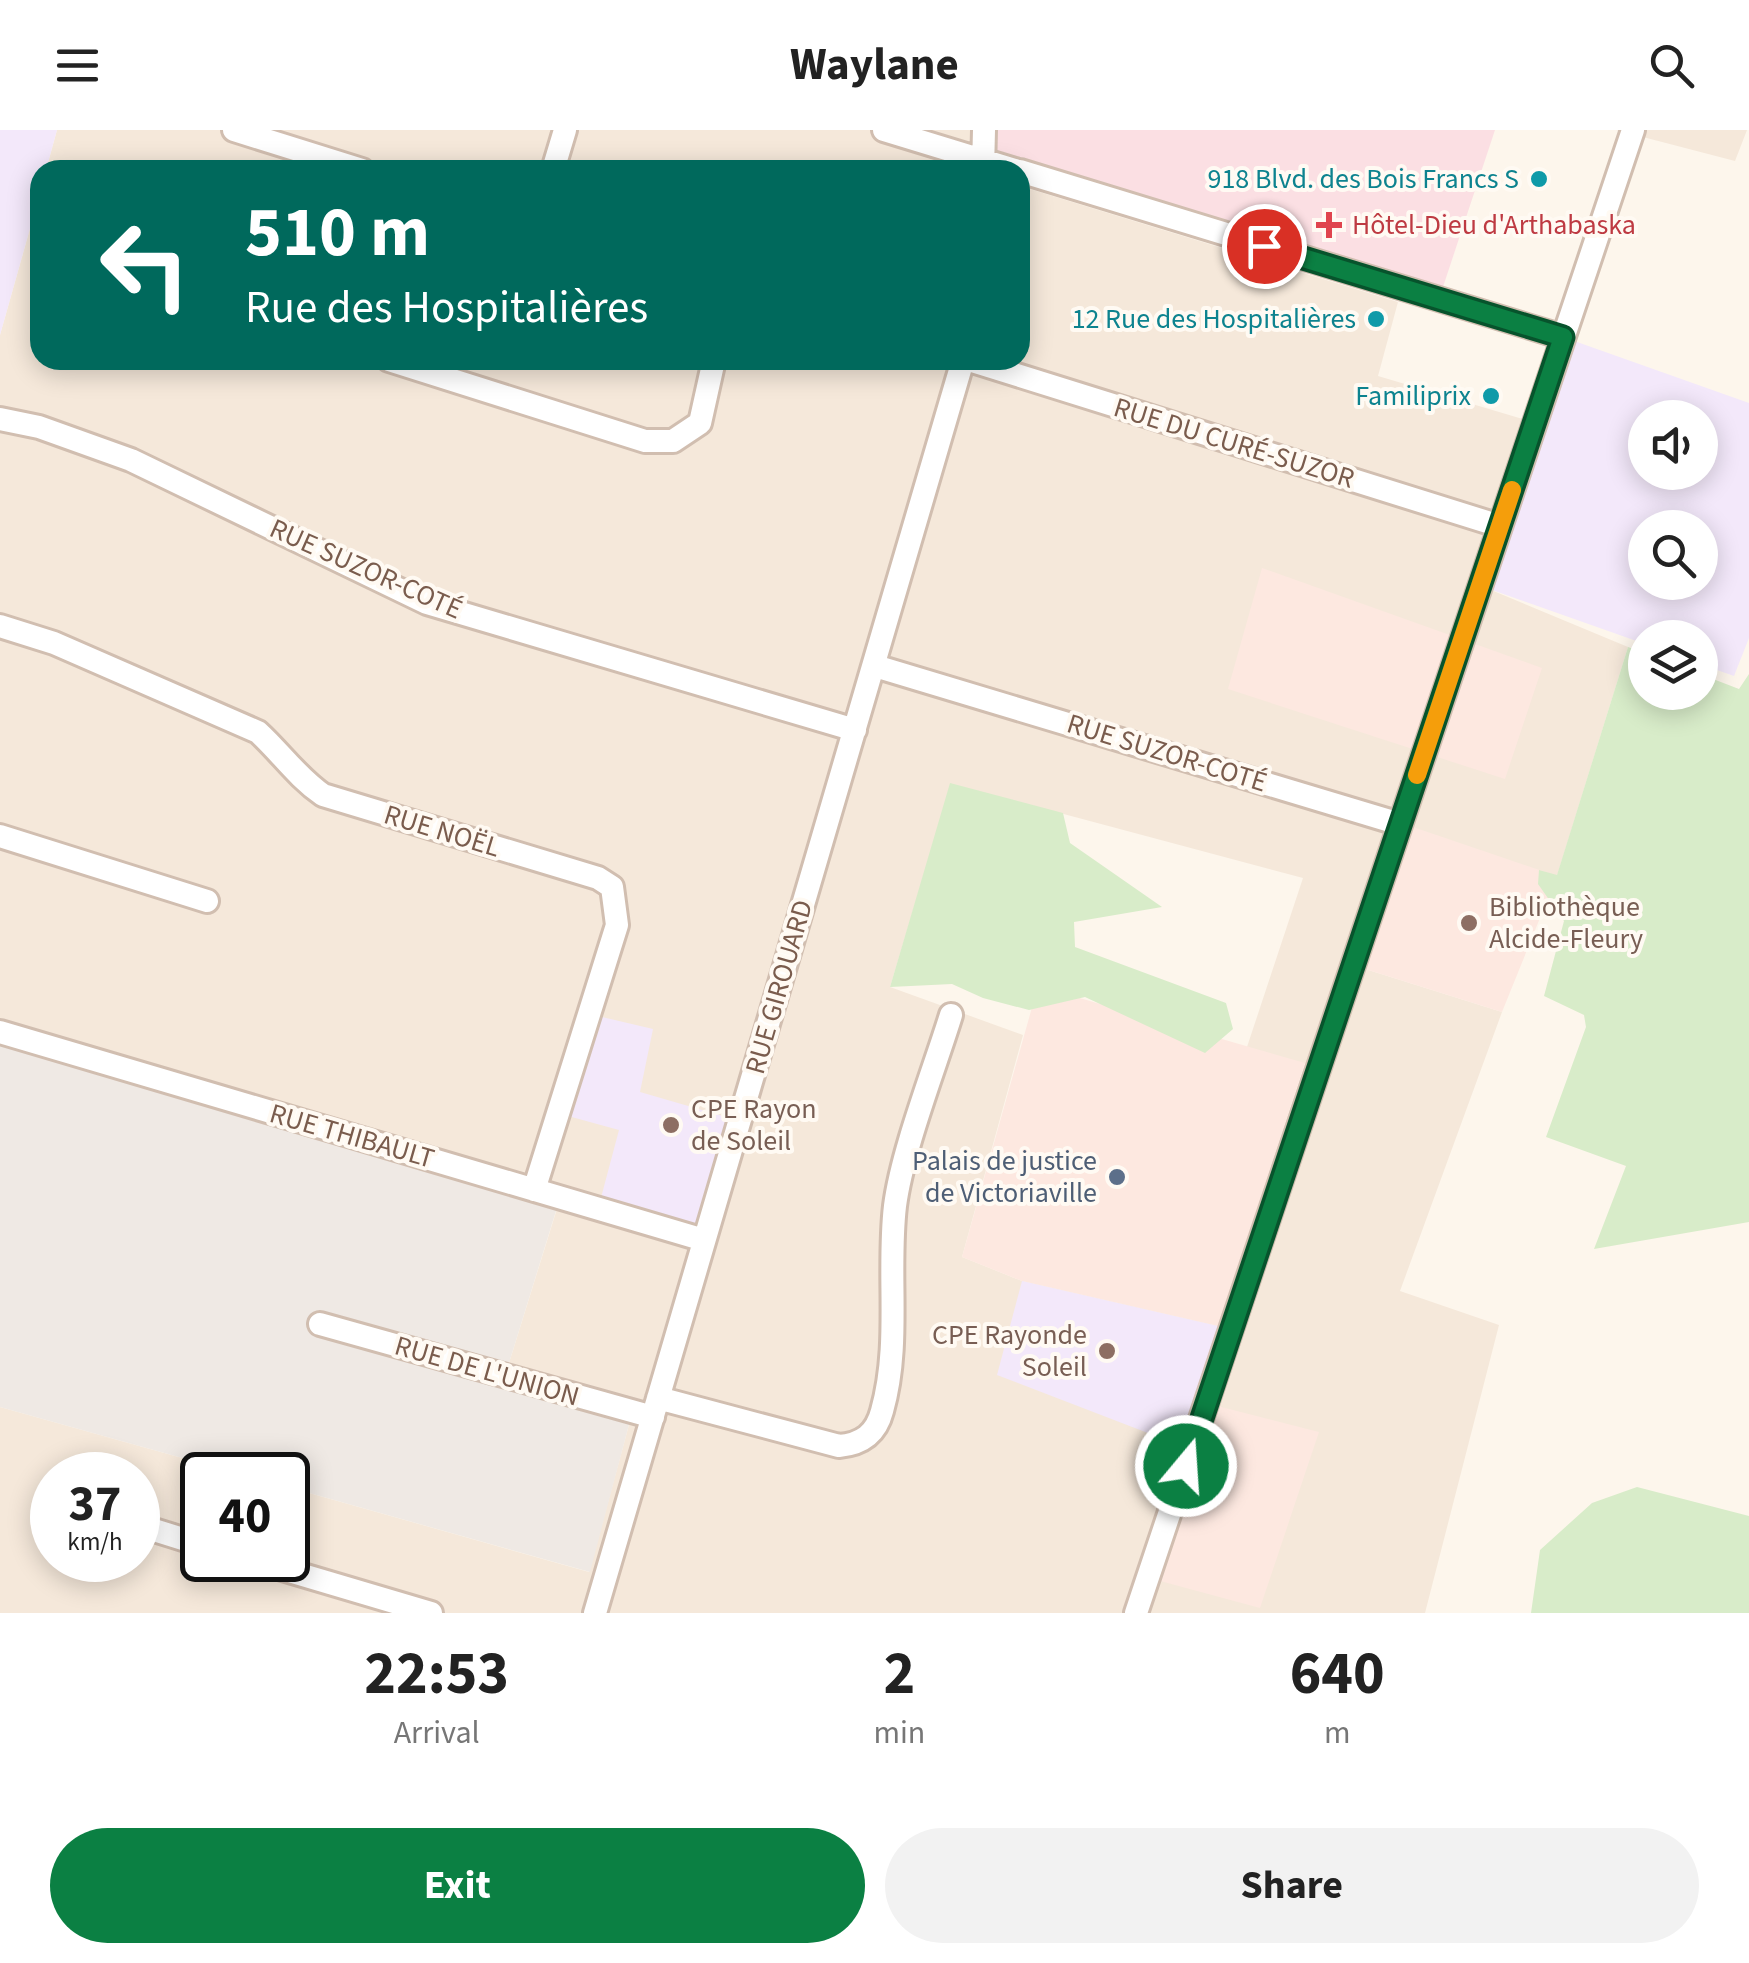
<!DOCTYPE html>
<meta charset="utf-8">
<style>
body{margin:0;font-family:"Source Sans 3",sans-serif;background:#f2f2f2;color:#222;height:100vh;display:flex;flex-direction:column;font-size:38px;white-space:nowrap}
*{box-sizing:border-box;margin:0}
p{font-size:32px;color:#767676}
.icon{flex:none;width:55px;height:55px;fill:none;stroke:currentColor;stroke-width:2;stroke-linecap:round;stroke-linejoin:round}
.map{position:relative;height:1483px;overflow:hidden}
.drawer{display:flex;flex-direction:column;background:#fff;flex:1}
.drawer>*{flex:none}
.guide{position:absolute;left:30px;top:30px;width:1000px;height:210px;border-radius:30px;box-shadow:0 5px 25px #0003;background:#00695c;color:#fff;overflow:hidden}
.buttons{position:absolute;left:1628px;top:270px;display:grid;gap:20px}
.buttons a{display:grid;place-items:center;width:90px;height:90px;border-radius:50%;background:#fff;box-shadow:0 5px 25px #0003;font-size:50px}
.speed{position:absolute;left:30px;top:1322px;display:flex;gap:20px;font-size:50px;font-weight:700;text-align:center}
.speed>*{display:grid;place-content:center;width:130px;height:130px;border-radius:50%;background:#fff;box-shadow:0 5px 25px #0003;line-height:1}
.speed small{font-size:25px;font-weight:400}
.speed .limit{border:5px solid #111;border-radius:15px;background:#fff;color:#111}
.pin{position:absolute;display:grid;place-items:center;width:85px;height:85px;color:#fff;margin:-42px;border:5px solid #fff;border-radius:50%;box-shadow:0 2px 10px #0007}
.me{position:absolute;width:110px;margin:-55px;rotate:18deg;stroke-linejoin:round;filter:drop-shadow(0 0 8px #0008)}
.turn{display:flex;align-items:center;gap:35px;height:210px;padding:0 50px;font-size:45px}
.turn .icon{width:130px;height:130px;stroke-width:2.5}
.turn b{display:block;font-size:70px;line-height:85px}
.eta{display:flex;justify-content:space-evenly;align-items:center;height:170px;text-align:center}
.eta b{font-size:60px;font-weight:700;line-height:70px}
.action{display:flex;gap:20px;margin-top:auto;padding:20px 50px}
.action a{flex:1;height:115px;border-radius:60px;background:#0b8043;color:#fff;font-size:40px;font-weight:700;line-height:115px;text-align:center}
.action a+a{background:#f2f2f2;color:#222}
header{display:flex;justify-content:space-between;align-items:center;height:130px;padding:0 50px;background:#fff;font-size:45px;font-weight:700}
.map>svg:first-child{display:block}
.residential{fill:#f5e8da;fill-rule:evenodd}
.commercial{fill:#fde8e0}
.industrial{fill:#efe9e4}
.education{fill:#f3e8fa;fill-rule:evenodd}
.medical{fill:#fbdfe3}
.green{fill:#d8ecc9}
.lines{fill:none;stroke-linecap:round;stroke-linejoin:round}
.minor-casing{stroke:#d1beb0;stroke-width:28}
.minor{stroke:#fff;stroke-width:22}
.route-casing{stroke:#07532c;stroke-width:25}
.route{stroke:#0b8043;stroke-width:18}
.slow{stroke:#f59e0b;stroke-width:18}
.culture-dot{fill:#0f9aa8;stroke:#fffaf3;stroke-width:4}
.health-dot{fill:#e0444e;stroke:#fffaf3;stroke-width:4}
.education-dot{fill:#8d6e63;stroke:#fffaf3;stroke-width:4}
.service-dot{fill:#5c6f8a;stroke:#fffaf3;stroke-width:4}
.labels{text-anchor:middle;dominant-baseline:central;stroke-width:8;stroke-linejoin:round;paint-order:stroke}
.culture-label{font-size:28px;fill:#0d838f;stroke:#fffaf3;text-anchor:end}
.health-label{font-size:28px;fill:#be3a42;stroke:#fffaf3;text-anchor:start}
.street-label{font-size:28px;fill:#7a5c4d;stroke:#fffaf3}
.education-label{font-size:28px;fill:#785e54;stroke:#fffaf3;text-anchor:start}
.service-label{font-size:28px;fill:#4e5e75;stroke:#fffaf3;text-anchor:end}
</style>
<header><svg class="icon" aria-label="menu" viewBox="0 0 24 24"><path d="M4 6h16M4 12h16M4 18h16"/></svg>Waylane<svg class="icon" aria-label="search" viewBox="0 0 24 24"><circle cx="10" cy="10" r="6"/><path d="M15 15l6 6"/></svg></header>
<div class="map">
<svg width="1749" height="1483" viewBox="0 0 1749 1483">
<rect width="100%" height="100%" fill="#fdf6ec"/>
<path class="residential" d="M 57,0 L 976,0 L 975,40 L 46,40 Z
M 1616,0 L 1747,0 L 1735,31 Z
M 1020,56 L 1398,172 L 1378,246 L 1526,290 L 1479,455 L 1628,517 L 1557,746 L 1362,838 L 1502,882 L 1400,1161 L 1499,1195 L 1425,1483 L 0,1483 L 0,1277 L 243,1345 L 202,1345 L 202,1430 L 288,1430 L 288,1357 L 589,1442 L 636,1269 L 509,1233 L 560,1069 L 0,903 L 0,205 L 40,63 L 40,230 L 1020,230 ZM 951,654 L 1303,748 L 1247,917 L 1305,934 L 1218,1196 L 1022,1151 L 962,1127 L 1023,905 L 890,857 ZM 52,1345 L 138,1345 L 138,1430 L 52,1430 Z"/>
<path class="commercial" d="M 1262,438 L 1542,538 L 1505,649 L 1228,559 Z
M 1413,697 L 1557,746 L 1502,882 L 1362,838 Z
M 1038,856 L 1305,933 L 1218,1196 L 1022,1151 L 962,1127 Z
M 1194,1270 L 1319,1302 L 1260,1478 L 1138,1445 Z"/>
<path class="industrial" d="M 0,903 L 560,1068 L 509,1233 L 636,1268 L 590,1442 L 288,1357 L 288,1345 L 243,1345 L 0,1277 Z"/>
<path class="education" d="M 0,0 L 57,0 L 46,40 L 40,40 L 40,63 L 0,205 Z
M 1563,207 L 1749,273 L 1749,508 L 1734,546 L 1700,534 L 1700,508 L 1645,508 L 1645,514 L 1478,455 ZM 1645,288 L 1700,288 L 1700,342 L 1645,342 ZM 1645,398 L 1700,398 L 1700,452 L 1645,452 Z
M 585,883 L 653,899 L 640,962 L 740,991 L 704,1110 L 598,1079 L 619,1000 L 557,983 Z
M 1022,1151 L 1218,1196 L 1179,1315 L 997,1245 Z"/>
<path class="medical" d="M 984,0 L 1495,0 L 1439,169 L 984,30 Z"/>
<path class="green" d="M 1628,517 L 1645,523 L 1645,562 L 1700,562 L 1700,544 L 1739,559 L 1749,544 L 1749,1092 L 1594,1119 L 1626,1036 L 1546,1007 L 1586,897 L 1584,885 L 1544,866 L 1564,791 L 1538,754 L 1539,740 L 1557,745 Z
M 950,653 L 1063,683 L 1070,713 L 1162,777 L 1074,792 L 1075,817 L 1226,873 L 1233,899 L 1205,923 L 1085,867 L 1029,880 L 983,868 L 952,854 L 890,857 Z
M 1637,1357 L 1749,1386 L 1749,1483 L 1531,1483 L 1540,1420 L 1592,1373 Z"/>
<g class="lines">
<defs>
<path id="minor" d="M 234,0 L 362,40
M 884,0 L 1015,40
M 553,40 L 565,0
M 983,40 L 984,0
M 1020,41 L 1563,207
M 389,230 L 645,311 L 673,311 L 700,293 L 714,230
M 969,230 L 1500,396
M 0,289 L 39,297 L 131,330 L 427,473 L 855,600
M 0,496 L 54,513 L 258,602 C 281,623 297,647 323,665 L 598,748 L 612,757 L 617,795 L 534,1060
M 875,536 L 1400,694
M 0,706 L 207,771
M 0,902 L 704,1110
M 320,1194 L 653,1287
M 658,1268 L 839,1316 C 862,1314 876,1304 882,1281 C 901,1214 887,1144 895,1076 C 902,1021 934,940 951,885
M 138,1395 L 202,1415
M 252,1430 L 431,1483
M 595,1483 L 963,230
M 1136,1483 L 1633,0"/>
</defs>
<use href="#minor" class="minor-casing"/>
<use href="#minor" class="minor"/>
</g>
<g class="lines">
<defs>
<path id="route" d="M 1186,1336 L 1563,207 L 1264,116"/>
</defs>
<use href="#route" class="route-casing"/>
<use href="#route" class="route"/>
<path class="slow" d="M 1417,645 L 1512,360"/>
</g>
<g class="culture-dot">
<circle cx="1539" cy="49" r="10"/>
<circle cx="1376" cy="189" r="10"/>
<circle cx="1491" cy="266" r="10"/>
</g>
<path class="health-dot" d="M1324 80h10v10h10v10h-10v10h-10v-10h-10v-10h10z"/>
<g class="education-dot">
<circle cx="1469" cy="793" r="10"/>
<circle cx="671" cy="995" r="10"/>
<circle cx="1107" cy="1221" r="10"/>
</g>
<circle class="service-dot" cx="1117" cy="1047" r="10"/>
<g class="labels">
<g class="culture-label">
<text x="1519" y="49">918 Blvd. des Bois Francs S</text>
<text x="1356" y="189">12 Rue des Hospitalières</text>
<text x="1471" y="266">Familiprix</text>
</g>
<g class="health-label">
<text x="1352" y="95">Hôtel-Dieu d'Arthabaska</text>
</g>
<g class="street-label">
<text transform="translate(1234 313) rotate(17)">RUE DU CURÉ-SUZOR</text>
<text transform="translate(366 439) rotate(24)">RUE SUZOR-COTÉ</text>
<text transform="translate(1167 623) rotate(17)">RUE SUZOR-COTÉ</text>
<text transform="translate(442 701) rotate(17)">RUE NOËL</text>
<text transform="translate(779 857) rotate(-74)">RUE GIROUARD</text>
<text transform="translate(352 1006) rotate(16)">RUE THIBAULT</text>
<text transform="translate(487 1241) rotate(16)">RUE DE L'UNION</text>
</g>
<g class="education-label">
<text x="1489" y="777">Bibliothèque<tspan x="1489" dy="32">Alcide-Fleury</tspan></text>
<text x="691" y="979">CPE Rayon<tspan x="691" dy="32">de Soleil</tspan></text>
<text x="1087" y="1205" text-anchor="end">CPE Rayonde<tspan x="1087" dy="32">Soleil</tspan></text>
</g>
<g class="service-label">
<text x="1097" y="1031">Palais de justice<tspan x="1097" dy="32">de Victoriaville</tspan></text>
</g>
</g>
</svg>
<div class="buttons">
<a><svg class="icon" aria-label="sound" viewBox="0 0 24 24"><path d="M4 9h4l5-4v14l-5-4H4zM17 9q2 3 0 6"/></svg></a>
<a><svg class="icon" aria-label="search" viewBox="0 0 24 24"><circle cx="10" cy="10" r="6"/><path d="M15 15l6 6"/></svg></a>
<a><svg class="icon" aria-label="layers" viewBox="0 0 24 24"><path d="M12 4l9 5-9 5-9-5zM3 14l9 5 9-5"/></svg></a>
</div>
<div class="speed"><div>37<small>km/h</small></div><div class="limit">40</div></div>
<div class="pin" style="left:1264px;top:116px;background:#d93025"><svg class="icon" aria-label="arrive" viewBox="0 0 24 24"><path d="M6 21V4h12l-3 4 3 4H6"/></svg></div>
<svg class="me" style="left:1186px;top:1336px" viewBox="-20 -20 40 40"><circle r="17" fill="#0b8043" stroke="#fff" stroke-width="3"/><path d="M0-11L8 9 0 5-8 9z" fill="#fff"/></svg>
<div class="guide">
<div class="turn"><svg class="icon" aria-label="left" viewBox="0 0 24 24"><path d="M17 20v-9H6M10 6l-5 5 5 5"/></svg><div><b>510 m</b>Rue des Hospitalières</div></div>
</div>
</div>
<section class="drawer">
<div class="eta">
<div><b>22:53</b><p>Arrival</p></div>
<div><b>2</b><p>min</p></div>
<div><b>640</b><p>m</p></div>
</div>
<div class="action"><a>Exit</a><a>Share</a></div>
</section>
